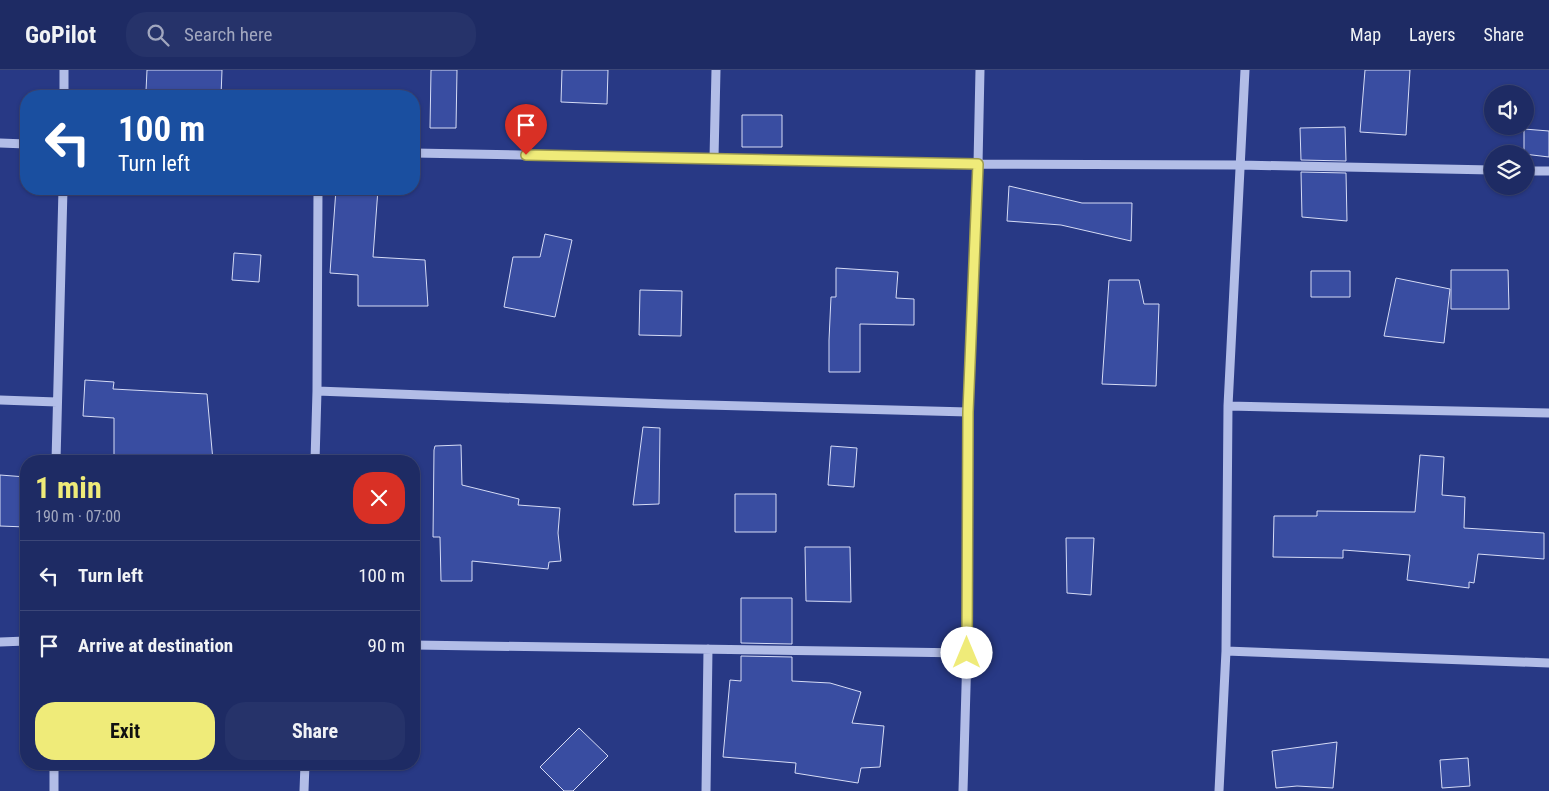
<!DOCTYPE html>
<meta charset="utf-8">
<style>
body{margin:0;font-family:"Roboto Condensed",sans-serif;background:#26336a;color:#f1f3f6;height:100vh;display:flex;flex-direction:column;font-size:19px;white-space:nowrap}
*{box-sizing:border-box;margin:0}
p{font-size:16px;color:#a1a7bf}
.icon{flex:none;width:28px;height:28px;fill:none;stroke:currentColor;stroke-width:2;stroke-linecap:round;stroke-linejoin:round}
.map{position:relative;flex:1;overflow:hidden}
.panel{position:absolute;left:20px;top:385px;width:400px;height:315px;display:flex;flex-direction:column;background:#1e2b64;border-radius:20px;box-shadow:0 1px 4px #0004,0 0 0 1px #3c4778}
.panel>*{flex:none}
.banner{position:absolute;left:20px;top:20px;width:400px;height:105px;border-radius:20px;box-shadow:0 1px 4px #0004,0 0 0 1px #3c4778;background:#1a4fa0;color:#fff;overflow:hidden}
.tools{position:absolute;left:1484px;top:15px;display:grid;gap:10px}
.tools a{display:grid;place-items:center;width:50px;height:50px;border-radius:50%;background:#1e2b64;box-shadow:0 1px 4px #0004,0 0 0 1px #3c4778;font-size:25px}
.pin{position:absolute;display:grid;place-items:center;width:42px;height:42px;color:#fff;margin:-51px -21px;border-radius:50% 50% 50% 0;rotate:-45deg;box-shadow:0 0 5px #0007}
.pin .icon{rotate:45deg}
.me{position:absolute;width:55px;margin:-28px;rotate:0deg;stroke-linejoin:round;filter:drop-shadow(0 0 4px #0008)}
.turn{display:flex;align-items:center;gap:18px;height:105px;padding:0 15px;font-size:22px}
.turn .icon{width:65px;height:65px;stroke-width:2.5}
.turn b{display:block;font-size:35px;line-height:42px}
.round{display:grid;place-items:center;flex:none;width:52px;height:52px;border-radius:20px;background:#26336a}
.summary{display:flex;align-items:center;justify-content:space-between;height:85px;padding:0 15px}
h1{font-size:30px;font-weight:700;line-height:38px;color:#efeb79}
.action{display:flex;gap:10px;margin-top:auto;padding:10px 15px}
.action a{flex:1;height:58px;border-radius:20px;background:#efeb79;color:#111;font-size:20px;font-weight:700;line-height:58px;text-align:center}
.action a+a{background:#26336a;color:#f1f3f6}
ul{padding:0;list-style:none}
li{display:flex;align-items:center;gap:15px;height:70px;padding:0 15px;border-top:1px solid #3c4778}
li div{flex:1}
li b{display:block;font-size:19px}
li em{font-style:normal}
header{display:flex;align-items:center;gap:30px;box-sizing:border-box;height:70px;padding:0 25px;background:#1e2b64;border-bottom:1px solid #3c4778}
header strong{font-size:24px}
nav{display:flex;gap:28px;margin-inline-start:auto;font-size:18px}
.search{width:350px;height:45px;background:#26336a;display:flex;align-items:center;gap:12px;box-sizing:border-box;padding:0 18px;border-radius:20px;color:#a1a7bf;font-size:19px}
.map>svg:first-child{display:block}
.building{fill:#394da1;stroke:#d6dcf6}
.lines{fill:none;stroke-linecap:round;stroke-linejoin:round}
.minor{stroke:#b2bde7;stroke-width:9}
.route-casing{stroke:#9b994f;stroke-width:12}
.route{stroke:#efeb79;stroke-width:9}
</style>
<header>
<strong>GoPilot</strong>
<div class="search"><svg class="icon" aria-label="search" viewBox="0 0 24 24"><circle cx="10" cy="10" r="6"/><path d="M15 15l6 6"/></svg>Search here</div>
<nav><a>Map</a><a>Layers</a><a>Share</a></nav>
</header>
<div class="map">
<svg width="1549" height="721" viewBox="0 0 1549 721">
<rect width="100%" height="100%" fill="#283985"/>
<path class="building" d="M 147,0 L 222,0 L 221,26 L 146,21 Z
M 431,0 L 457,0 L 456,58 L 430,58 Z
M 562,0 L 608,0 L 607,34 L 561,32 Z
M 1365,0 L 1410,0 L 1406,65 L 1360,62 Z
M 742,45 L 782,45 L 782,77 L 742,77 Z
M 1345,57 L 1346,91 L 1301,90 L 1300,58 Z
M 1524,59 L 1549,61 L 1549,87 L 1524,84 Z
M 1301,102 L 1346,103 L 1347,151 L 1302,147 Z
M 1009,116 L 1082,133 L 1132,133 L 1131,171 L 1061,155 L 1007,151 Z
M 336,119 L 378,119 L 373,187 L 425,190 L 428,236 L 358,236 L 358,205 L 330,203 Z
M 545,164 L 572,170 L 555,247 L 504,237 L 513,187 L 540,187 Z
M 234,183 L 261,185 L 259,212 L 232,210 Z
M 836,198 L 898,202 L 896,228 L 914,229 L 914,255 L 860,254 L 860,302 L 829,302 L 829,270 L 831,227 L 836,227 Z
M 1451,200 L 1508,200 L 1509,239 L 1451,239 Z
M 1311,201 L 1350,201 L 1350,227 L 1311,227 Z
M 1396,208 L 1450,219 L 1444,273 L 1384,266 Z
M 1109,210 L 1139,210 L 1144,234 L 1159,234 L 1156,316 L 1102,314 Z
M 640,220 L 682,221 L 681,266 L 639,265 Z
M 85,310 L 114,312 L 113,319 L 207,324 L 213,391 L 114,391 L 114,348 L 83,346 Z
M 643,357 L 660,358 L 659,434 L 633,435 Z
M 461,375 L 462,415 L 519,429 L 518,435 L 560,438 L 558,463 L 561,491 L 549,492 L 548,499 L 472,491 L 472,511 L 441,511 L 440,467 L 433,467 L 434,380 L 435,376 Z
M 831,376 L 857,378 L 854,417 L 828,415 Z
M 1420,385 L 1444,387 L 1442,425 L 1465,427 L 1464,458 L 1544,463 L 1544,489 L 1478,484 L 1474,513 L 1469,512 L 1469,518 L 1407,510 L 1410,485 L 1343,480 L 1343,488 L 1273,487 L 1274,446 L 1317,446 L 1317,441 L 1415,442 Z
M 0,405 L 26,407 L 26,457 L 0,456 Z
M 735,424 L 776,424 L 776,462 L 735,462 Z
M 1066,468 L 1094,468 L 1091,525 L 1067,523 Z
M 805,477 L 850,477 L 851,532 L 806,531 Z
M 741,528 L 792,528 L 792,574 L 741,573 Z
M 741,586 L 792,587 L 792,611 L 830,613 L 861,622 L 852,653 L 884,656 L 880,697 L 861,698 L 858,713 L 795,703 L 796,693 L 723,687 L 730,610 L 741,611 Z
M 579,658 L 608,686 L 573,721 L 564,721 L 540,697 Z
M 1337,672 L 1333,718 L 1297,716 L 1276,718 L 1272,681 Z
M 1468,688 L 1470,716 L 1442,718 L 1440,690 Z"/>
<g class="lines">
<path class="minor" d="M 64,26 L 64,0
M 0,73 L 26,74
M 414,83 L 978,94 L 1240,95 L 1492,100
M 714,88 L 716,0
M 1525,101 L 1549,101
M 317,321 L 668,334 L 968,342
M 0,330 L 57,332
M 1228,336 L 1549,343
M 56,391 L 63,119
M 315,391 L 317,321 L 318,119
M 0,572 L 26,571
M 414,575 L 967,583
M 1226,581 L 1549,593
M 54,721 L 54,694
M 304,721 L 305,694
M 706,721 L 708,579
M 963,721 L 967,583 L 968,342 L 978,94 L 980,0
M 1219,721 L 1226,581 L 1228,336 L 1245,0"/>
</g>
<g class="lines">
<defs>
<path id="route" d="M 526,85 L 978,94 L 968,342 L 967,583"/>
</defs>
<use href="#route" class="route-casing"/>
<use href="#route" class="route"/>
</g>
</svg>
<div class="tools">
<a><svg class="icon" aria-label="sound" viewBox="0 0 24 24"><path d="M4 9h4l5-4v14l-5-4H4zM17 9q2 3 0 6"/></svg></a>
<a><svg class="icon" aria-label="layers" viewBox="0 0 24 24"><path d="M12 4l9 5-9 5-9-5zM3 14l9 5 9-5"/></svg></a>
</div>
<div class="pin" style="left:526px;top:85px;background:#d93025"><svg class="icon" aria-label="arrive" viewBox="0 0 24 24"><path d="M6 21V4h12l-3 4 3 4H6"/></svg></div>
<svg class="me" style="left:967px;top:583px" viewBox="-20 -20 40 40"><circle r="19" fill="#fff"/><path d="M0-13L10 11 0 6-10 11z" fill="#efeb79"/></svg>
<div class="banner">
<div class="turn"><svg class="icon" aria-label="left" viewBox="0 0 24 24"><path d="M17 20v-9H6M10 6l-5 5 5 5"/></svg><div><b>100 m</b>Turn left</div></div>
</div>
<section class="panel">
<div class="summary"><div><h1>1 min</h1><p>190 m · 07:00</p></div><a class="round" style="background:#d93025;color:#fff"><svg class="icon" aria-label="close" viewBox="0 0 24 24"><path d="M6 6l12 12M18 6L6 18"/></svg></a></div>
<ul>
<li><svg class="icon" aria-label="left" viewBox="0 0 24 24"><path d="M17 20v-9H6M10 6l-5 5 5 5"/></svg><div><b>Turn left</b></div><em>100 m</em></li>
<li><svg class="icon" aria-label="arrive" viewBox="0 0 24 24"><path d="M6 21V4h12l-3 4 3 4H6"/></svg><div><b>Arrive at destination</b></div><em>90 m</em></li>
</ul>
<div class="action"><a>Exit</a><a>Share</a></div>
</section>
</div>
